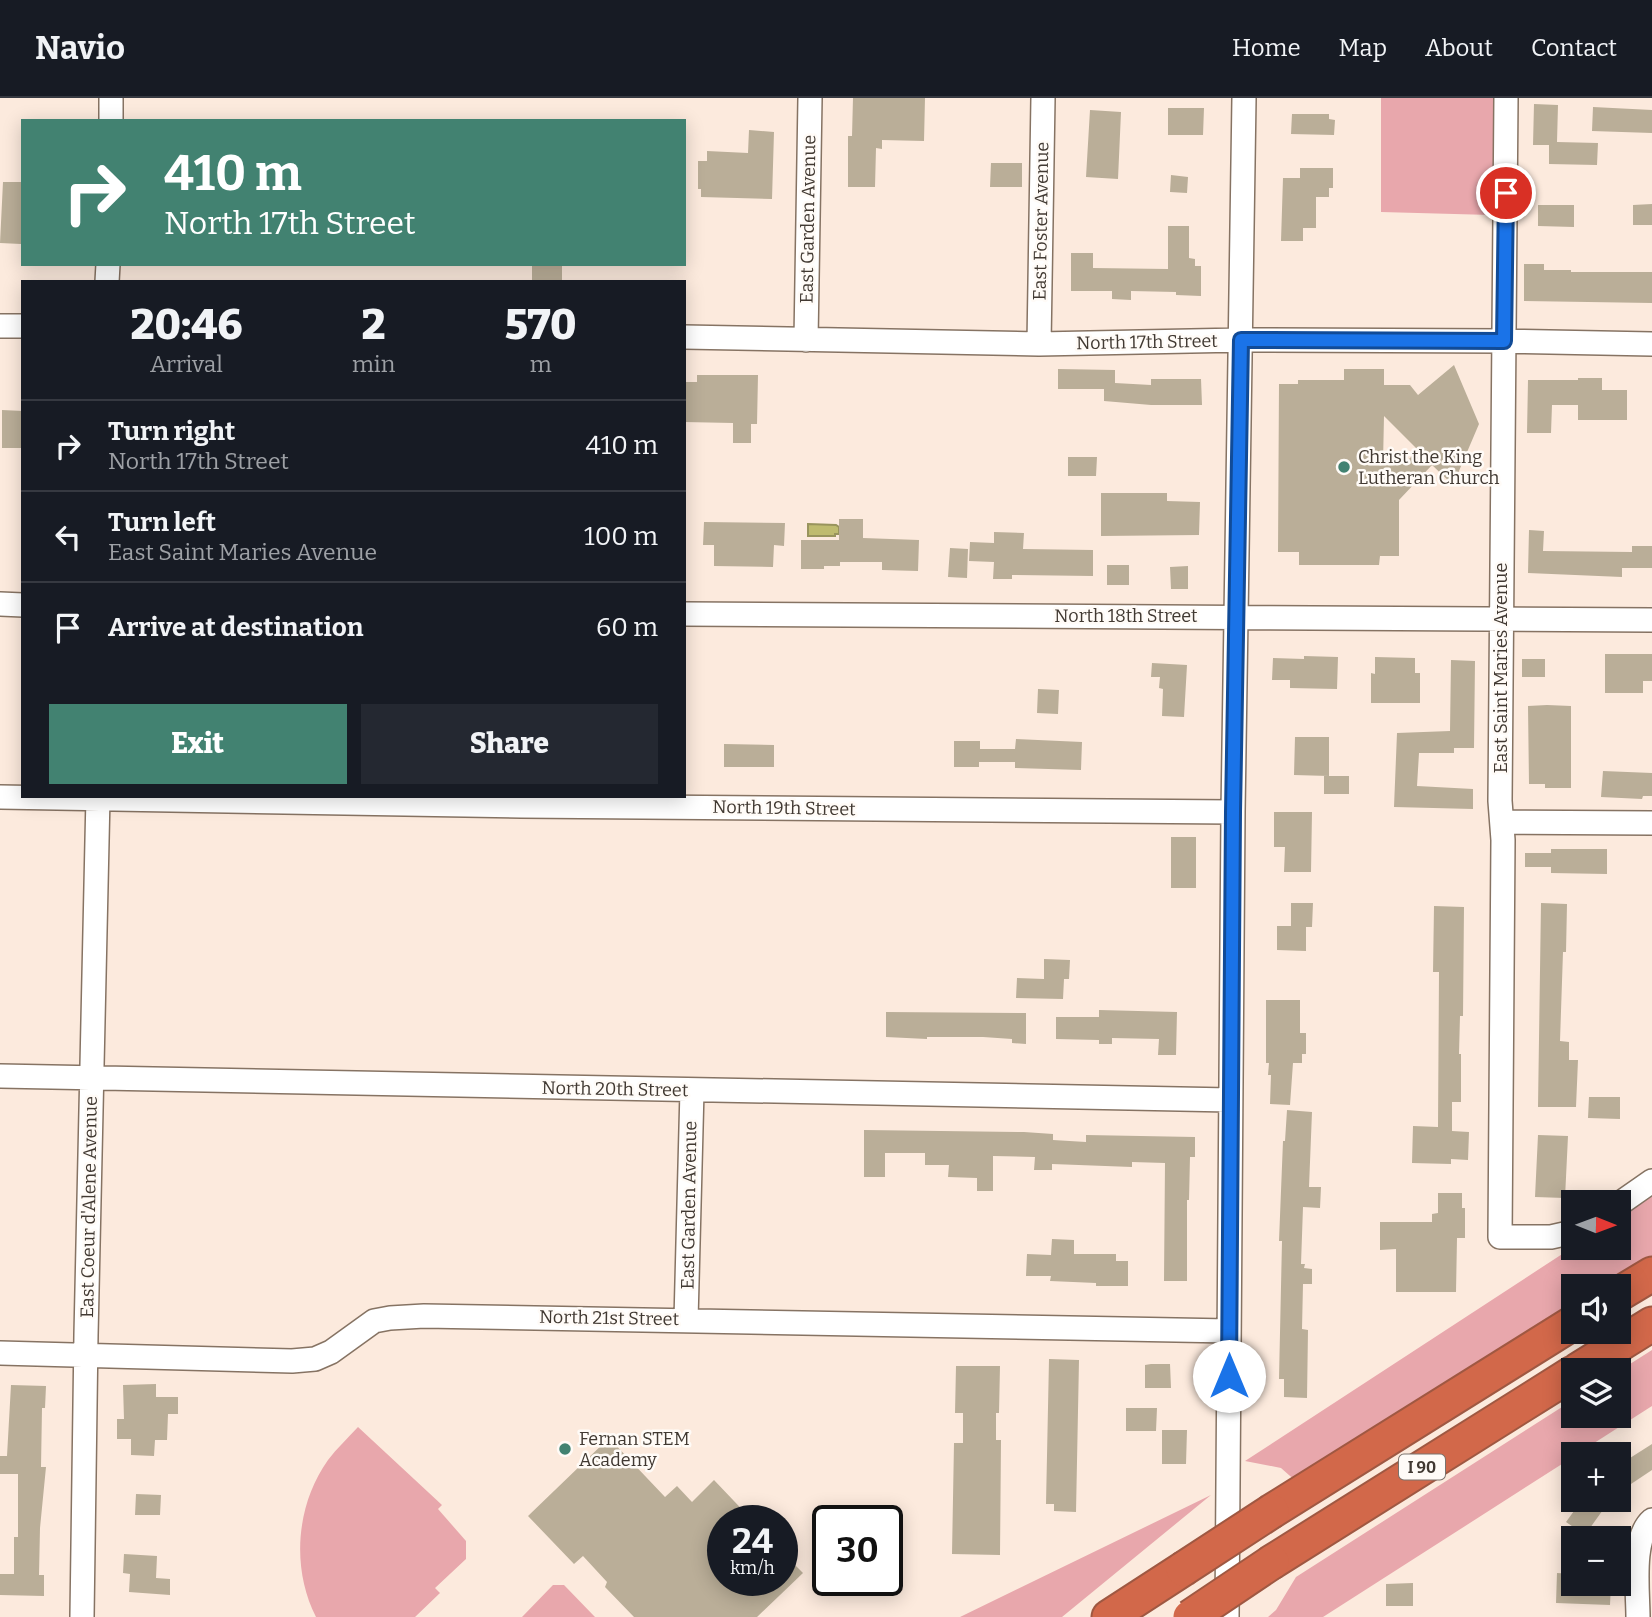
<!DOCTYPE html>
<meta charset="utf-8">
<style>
body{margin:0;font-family:Bitter,serif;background:#242831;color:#f1f3f6;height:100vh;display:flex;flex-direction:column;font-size:26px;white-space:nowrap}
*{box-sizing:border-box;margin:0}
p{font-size:23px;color:#9ea1a6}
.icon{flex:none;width:38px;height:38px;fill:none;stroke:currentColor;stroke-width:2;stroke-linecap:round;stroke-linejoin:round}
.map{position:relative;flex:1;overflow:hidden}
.side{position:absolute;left:21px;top:182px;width:665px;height:518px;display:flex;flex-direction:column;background:#171b24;border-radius:0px;box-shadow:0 4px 18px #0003}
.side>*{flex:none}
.hud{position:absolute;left:21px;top:21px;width:665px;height:147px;border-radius:0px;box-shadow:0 4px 18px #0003;background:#428271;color:#fff;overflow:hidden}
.needle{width:46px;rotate:91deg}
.buttons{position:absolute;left:1561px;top:1092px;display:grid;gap:14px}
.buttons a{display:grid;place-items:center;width:70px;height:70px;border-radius:0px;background:#171b24;box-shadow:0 4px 18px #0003;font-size:35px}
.speed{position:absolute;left:707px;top:1407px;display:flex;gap:14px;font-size:35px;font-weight:700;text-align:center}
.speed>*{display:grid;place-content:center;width:91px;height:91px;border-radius:50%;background:#171b24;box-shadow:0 4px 18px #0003;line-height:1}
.speed small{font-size:18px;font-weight:400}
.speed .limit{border:4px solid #111;border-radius:10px;background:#fff;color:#111}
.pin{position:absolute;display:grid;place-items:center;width:60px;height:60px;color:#fff;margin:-30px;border:4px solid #fff;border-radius:50%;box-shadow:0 2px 7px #0007}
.me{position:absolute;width:77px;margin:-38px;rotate:0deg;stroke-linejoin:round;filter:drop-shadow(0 0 5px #0008)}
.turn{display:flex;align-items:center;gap:24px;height:147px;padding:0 28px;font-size:32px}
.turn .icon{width:91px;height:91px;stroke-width:2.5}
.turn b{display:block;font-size:49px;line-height:60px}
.eta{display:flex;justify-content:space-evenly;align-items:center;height:119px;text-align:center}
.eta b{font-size:42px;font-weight:800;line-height:49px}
.button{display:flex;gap:14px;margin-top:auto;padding:14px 28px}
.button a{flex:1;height:80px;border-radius:0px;background:#428271;color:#fff;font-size:28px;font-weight:800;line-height:80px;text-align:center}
.button a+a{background:#242831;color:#f1f3f6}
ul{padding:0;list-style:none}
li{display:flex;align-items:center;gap:21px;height:91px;padding:0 28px;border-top:2px solid #363941}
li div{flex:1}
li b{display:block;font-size:26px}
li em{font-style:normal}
header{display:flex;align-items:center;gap:42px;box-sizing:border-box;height:98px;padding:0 35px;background:#171b24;border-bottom:2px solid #363941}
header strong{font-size:33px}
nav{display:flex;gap:38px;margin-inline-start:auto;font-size:24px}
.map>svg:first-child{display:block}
.green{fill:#e8a7ac}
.water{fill:#bfbb6f;stroke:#99945d;stroke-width:2}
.building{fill:#baae98;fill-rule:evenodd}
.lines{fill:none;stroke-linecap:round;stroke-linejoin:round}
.minor-casing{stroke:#867363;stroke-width:26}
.highway-casing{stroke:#9f5842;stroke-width:37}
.minor{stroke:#fff;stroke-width:23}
.highway{stroke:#d2684a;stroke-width:33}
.highway-bridge-casing{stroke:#9f5842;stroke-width:37;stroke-linecap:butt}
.highway-bridge{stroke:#d2684a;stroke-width:33}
.route-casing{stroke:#114b97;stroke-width:18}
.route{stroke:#1a73e8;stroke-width:12}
.poi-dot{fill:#428271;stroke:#fffbf7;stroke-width:2.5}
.labels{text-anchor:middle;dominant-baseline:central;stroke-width:5;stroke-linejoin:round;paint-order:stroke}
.shield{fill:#fffbf7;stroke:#7a736d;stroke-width:2}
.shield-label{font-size:16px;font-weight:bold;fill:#413932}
.street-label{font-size:18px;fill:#413932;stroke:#fffbf7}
.poi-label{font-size:18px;fill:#413932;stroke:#fffbf7;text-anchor:start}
</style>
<header>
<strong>Navio</strong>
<nav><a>Home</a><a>Map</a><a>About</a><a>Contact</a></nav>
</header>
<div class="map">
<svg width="1652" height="1519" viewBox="0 0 1652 1519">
<rect width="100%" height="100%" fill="#fceadd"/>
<path class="green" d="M 1381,0 L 1495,0 L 1495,104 L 1491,104 L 1491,117 L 1381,114 Z
M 1652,1098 L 1652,1159 L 1607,1188 L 1573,1188 L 1573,1209 L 1298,1385 L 1281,1370 L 1245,1363 L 1573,1149 L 1619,1150 L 1619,1120 Z
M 1652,1252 L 1652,1308 L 1577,1356 L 1573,1356 L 1573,1359 L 1323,1519 L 1268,1519 L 1276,1512 L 1296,1479 L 1573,1302 L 1573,1318 L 1619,1318 L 1619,1273 Z
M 358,1329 L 442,1407 L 438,1411 L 466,1443 L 466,1461 L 435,1490 L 440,1495 L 415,1519 L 316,1519 C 291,1470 296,1407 328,1362 C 337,1350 348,1340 358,1329 Z
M 1211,1397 L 1062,1519 L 960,1519 Z
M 553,1487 L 564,1487 L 595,1519 L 522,1519 Z"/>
<path class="water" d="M 808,426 L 836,427 L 839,429 L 839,436 L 835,436 L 835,438 L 808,438 Z"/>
<path class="building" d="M 853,0 L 925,0 L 924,43 L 882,42 L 882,51 L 876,50 L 875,89 L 848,89 L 848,38 L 852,38 Z
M 1534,6 L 1558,7 L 1557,44 L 1598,45 L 1597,67 L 1549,66 L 1549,47 L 1533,47 Z
M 1593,9 L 1652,12 L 1652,35 L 1592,33 Z
M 1168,10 L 1204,10 L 1203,37 L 1168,37 Z
M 1090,12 L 1121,14 L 1118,81 L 1086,79 Z
M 1292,16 L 1329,16 L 1329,21 L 1335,22 L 1334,37 L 1291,36 Z
M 749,32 L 774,34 L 772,101 L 701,99 L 701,91 L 698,91 L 698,63 L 707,63 L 707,53 L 748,55 Z
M 991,65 L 1022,65 L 1022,89 L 990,89 Z
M 1300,70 L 1333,70 L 1333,90 L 1329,90 L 1329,99 L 1316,99 L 1316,130 L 1303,130 L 1303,143 L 1281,143 L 1283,80 L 1300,80 Z
M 1171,77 L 1188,79 L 1187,95 L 1170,94 Z
M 3,84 L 22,84 L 21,146 L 0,145 Z
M 1652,106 L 1652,127 L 1633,127 L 1633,107 Z
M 1538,107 L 1574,107 L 1574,129 L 1538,128 Z
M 1168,128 L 1189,128 L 1189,160 L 1195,161 L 1195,168 L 1201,168 L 1201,198 L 1176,197 L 1176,194 L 1131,193 L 1131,202 L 1112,201 L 1112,193 L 1071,193 L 1071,155 L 1093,155 L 1093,170 L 1168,171 Z
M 532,166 L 562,166 L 562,184 L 532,184 Z
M 1524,166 L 1544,166 L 1544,172 L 1571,172 L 1571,174 L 1652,174 L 1652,205 L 1524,203 Z
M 1454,267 L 1479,326 L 1453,387 L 1432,367 L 1399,402 L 1399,458 L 1380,458 L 1379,467 L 1299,467 L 1299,454 L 1278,454 L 1279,286 L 1298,286 L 1298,282 L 1344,282 L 1344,271 L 1384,271 L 1384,287 L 1410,287 L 1418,297 ZM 1384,318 L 1418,352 L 1405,365 L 1383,365 Z
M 1058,271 L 1115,272 L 1115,285 L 1151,287 L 1151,281 L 1201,281 L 1202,307 L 1151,307 L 1104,303 L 1104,291 L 1058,291 Z
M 697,277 L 758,277 L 757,326 L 751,326 L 751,345 L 733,345 L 733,325 L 684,324 L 684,284 L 697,284 Z
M 1578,280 L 1602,280 L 1602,292 L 1627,292 L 1627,322 L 1578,322 L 1578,307 L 1552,307 L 1551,335 L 1527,335 L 1528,282 L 1578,282 Z
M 2,312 L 23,313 L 23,350 L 2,350 Z
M 1068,359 L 1097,359 L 1096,378 L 1068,378 Z
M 1101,395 L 1167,395 L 1167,403 L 1200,404 L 1199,437 L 1101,438 Z
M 839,421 L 863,421 L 863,440 L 919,442 L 918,473 L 882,472 L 882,464 L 840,464 L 840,468 L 824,468 L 824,471 L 801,471 L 801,442 L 839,442 Z
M 704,424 L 785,425 L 784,448 L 774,447 L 773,469 L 714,468 L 714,447 L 703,447 Z
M 1529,432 L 1544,433 L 1543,453 L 1632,454 L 1632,448 L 1652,448 L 1652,470 L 1622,470 L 1622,479 L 1528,475 Z
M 994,434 L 1024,435 L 1023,451 L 1093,452 L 1093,478 L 1012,477 L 1012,481 L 993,481 L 994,464 L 969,463 L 970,444 L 994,445 Z
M 950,450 L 968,451 L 967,480 L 948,479 Z
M 1107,467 L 1129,467 L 1129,487 L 1107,487 Z
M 1188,468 L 1188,491 L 1171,491 L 1170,469 Z
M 1605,556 L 1652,556 L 1652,583 L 1643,583 L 1643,595 L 1605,595 Z
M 1304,558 L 1338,559 L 1337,591 L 1290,590 L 1290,582 L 1272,582 L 1273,560 L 1304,561 Z
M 1375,559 L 1415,560 L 1415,575 L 1420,575 L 1420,605 L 1371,605 L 1371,575 L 1375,576 Z
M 1522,561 L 1545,561 L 1545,579 L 1522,579 Z
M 1451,562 L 1475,563 L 1474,650 L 1454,650 L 1454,655 L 1419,655 L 1417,688 L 1473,691 L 1473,711 L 1394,709 L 1397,635 L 1450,633 Z
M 1152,565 L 1187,567 L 1184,619 L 1162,618 L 1163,591 L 1159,590 L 1160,579 L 1151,579 Z
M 1038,591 L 1059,592 L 1058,616 L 1037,615 Z
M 1547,607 L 1571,608 L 1571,690 L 1545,690 L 1545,686 L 1529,686 L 1528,608 Z
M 1295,639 L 1329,639 L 1329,678 L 1294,677 Z
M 1016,641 L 1082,644 L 1081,672 L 1015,670 L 1015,664 L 979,664 L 979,669 L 954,669 L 954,643 L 980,643 L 980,651 L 1015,651 Z
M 724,646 L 774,647 L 774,669 L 724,669 Z
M 1603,673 L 1652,675 L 1652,698 L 1643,698 L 1642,701 L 1601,699 Z
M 1324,678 L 1349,678 L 1349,696 L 1324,696 Z
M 1274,714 L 1312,714 L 1311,774 L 1284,774 L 1285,749 L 1274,749 Z
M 1171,739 L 1196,739 L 1196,790 L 1171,790 Z
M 1551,751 L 1607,751 L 1607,776 L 1551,775 L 1551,769 L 1525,769 L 1525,755 L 1551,755 Z
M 1291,805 L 1313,805 L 1312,829 L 1306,829 L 1306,853 L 1277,852 L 1277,828 L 1291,828 Z
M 1541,805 L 1567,806 L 1566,854 L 1563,854 L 1560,943 L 1569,944 L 1569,962 L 1578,962 L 1576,1009 L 1538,1009 Z
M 1434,808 L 1464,809 L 1463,918 L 1460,918 L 1459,956 L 1461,956 L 1461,1004 L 1452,1004 L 1452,1033 L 1469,1034 L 1468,1062 L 1451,1061 L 1451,1066 L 1412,1065 L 1413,1028 L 1438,1029 L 1439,874 L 1433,874 Z
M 1044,861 L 1070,862 L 1069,881 L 1064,881 L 1063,901 L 1016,900 L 1017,880 L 1044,881 Z
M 1266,902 L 1300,902 L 1300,935 L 1306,935 L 1306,956 L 1302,956 L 1302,965 L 1293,965 L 1290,1007 L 1270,1006 L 1271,977 L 1268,977 L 1269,965 L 1266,965 Z
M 1099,912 L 1177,914 L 1176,957 L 1158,957 L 1159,941 L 1112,940 L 1112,946 L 1099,946 L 1099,942 L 1056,941 L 1056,919 L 1099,919 Z
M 886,914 L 1026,915 L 1026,946 L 1012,945 L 1012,941 L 983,939 L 927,939 L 927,941 L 886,939 Z
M 1589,999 L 1620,999 L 1620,1021 L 1588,1020 Z
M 1287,1012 L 1312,1014 L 1309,1089 L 1321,1089 L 1320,1110 L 1303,1109 L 1301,1166 L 1305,1166 L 1304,1170 L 1312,1171 L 1312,1186 L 1303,1186 L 1302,1231 L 1308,1232 L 1307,1300 L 1284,1299 L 1284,1281 L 1279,1281 L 1282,1143 L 1279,1143 L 1283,1043 L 1285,1043 Z
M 864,1032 L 1024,1034 L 1053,1036 L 1053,1042 L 1086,1044 L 1086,1037 L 1195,1039 L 1195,1059 L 1190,1059 L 1189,1102 L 1187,1102 L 1187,1183 L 1164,1183 L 1165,1065 L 1132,1064 L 1132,1069 L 1052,1066 L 1052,1072 L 1034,1072 L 1035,1059 L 993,1058 L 993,1093 L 977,1093 L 977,1080 L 948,1079 L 949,1067 L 925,1067 L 925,1055 L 885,1055 L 885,1079 L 864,1079 Z
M 1538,1037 L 1568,1038 L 1565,1100 L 1535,1099 Z
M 1438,1095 L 1462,1095 L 1462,1110 L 1465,1110 L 1465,1140 L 1457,1140 L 1456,1194 L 1396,1194 L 1396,1151 L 1380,1152 L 1380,1124 L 1432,1124 L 1432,1116 L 1438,1115 Z
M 1052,1141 L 1074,1142 L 1074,1156 L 1116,1156 L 1116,1163 L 1128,1163 L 1128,1188 L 1096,1188 L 1096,1185 L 1050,1183 L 1051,1178 L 1026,1178 L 1027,1156 L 1051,1157 Z
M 1049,1261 L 1079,1262 L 1076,1414 L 1054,1413 L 1054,1406 L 1046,1406 Z
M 1151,1266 L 1170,1266 L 1171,1290 L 1145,1290 L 1145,1267 Z
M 956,1268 L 1000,1268 L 999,1315 L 996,1315 L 996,1342 L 1001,1342 L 1000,1457 L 952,1456 L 954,1345 L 963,1345 L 963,1315 L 955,1315 Z
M 156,1286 L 156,1299 L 178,1299 L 178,1316 L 168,1316 L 167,1342 L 155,1342 L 154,1358 L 131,1357 L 131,1341 L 117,1341 L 117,1321 L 124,1321 L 123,1287 Z
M 11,1287 L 46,1288 L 45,1310 L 42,1310 L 41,1369 L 46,1369 L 40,1430 L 39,1477 L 44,1477 L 44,1498 L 0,1497 L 0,1476 L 14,1476 L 14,1439 L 18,1439 L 18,1376 L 0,1376 L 0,1358 L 7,1358 Z
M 1126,1310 L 1157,1310 L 1156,1333 L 1126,1333 Z
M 1162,1332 L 1187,1332 L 1186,1366 L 1162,1366 Z
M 609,1340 L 665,1399 L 677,1388 L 692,1404 L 714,1382 L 753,1423 L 723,1423 L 723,1482 L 782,1482 L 782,1454 L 803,1475 L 757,1519 L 634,1519 L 605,1489 L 607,1484 L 583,1458 L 574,1466 L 528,1418 Z
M 1652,1346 L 1652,1372 L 1619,1394 L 1619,1367 Z
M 136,1396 L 161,1397 L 160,1417 L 135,1417 Z
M 1582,1402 L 1610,1402 L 1585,1437 L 1566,1424 Z
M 124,1456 L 157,1458 L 156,1480 L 170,1481 L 170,1497 L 129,1494 L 130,1476 L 123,1475 Z
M 1557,1475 L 1573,1476 L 1573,1486 L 1611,1486 L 1610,1507 L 1556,1505 Z
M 1413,1485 L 1413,1508 L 1386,1508 L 1386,1486 Z"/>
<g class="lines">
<defs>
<path id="minor" d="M 1506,0 L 1500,703 L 1503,742 L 1500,1139 L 1551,1139 L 1573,1134
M 111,23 L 111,0
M 107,184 L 108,166
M 0,228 L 23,228
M 684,239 L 1039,246 L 1241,242 L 1504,243 L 1652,246
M 806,242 L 810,0
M 1039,246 L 1043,0
M 0,506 L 23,507
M 684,516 L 1652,522
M 0,699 L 521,708 L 1233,714
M 1502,724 L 1652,725
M 0,978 L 1230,1002
M 1619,1106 L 1652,1083
M 686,1222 L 692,992
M 0,1255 L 292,1263 L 315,1261 L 331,1254 L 374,1223 L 390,1220 L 424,1218 L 1229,1233
M 82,1519 L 86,1237 L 98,698
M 1227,1519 L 1233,714 L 1244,0
M 1638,1519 C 1638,1493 1631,1440 1652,1422"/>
<path id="highway" d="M 1619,1196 L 1652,1176
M 1578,1272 L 1652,1226
M 1272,1413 L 1573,1225
M 1272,1464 L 1573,1275
M 1109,1519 L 1183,1471"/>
</defs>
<use href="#minor" class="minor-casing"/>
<use href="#highway" class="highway-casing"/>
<use href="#minor" class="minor"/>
<use href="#highway" class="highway"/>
<defs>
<path id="highway-bridge" d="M 1183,1471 L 1272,1413
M 1190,1519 L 1272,1464"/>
</defs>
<use href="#highway-bridge" class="highway-bridge-casing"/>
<use href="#highway-bridge" class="highway-bridge"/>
</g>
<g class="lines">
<defs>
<path id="route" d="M 1229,1278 L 1233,714 L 1241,242 L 1504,243 L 1506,95"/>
</defs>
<use href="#route" class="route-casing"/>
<use href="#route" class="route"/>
</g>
<g class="poi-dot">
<circle cx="1344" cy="369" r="7"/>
<circle cx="565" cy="1351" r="7"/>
</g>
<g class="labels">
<rect class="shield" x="1399" y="1356.5" width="46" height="25" rx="5"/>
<g class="shield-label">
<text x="1422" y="1369">I 90</text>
</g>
<g class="street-label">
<text transform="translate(808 121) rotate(-89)">East Garden Avenue</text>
<text transform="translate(1041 123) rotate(-89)">East Foster Avenue</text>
<text transform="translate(1147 244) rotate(-1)">North 17th Street</text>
<text x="1126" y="518">North 18th Street</text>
<text transform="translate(1501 570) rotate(-90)">East Saint Maries Avenue</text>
<text transform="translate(784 710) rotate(1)">North 19th Street</text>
<text transform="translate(615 991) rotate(1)">North 20th Street</text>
<text transform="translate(689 1107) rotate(-89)">East Garden Avenue</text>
<text transform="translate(89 1109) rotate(-89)">East Coeur d'Alene Avenue</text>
<text transform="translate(609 1220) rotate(1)">North 21st Street</text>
</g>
<g class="poi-label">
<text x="1358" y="359">Christ the King<tspan x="1358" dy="21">Lutheran Church</tspan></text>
<text x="579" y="1341">Fernan STEM<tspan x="579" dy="21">Academy</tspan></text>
</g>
</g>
</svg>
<div class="buttons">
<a><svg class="needle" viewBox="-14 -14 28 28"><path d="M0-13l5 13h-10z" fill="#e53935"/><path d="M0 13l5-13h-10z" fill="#9ea1a6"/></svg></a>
<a><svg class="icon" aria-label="sound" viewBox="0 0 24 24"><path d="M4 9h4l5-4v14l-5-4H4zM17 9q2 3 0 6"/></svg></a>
<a><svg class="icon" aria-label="layers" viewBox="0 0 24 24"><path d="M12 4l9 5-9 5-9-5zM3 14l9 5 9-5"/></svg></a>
<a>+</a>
<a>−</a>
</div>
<div class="speed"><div>24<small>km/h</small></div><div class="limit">30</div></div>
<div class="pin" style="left:1506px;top:95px;background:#d93025"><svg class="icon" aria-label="arrive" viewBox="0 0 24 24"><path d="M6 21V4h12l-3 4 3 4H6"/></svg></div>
<svg class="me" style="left:1229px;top:1278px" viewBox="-20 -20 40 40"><circle r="19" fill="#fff"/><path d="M0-13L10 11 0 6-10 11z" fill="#1a73e8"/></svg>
<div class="hud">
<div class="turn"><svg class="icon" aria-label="right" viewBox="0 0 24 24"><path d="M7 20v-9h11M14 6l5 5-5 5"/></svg><div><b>410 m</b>North 17th Street</div></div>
</div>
<section class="side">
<div class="eta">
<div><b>20:46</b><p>Arrival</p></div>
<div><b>2</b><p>min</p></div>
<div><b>570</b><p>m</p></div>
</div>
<ul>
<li><svg class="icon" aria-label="right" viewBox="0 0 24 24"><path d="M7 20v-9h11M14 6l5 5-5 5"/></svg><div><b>Turn right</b><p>North 17th Street</p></div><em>410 m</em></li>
<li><svg class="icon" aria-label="left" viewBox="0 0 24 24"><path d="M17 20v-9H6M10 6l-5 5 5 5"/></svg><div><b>Turn left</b><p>East Saint Maries Avenue</p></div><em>100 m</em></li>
<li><svg class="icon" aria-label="arrive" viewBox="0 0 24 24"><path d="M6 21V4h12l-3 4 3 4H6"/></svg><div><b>Arrive at destination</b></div><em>60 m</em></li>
</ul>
<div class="button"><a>Exit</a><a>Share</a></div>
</section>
</div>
